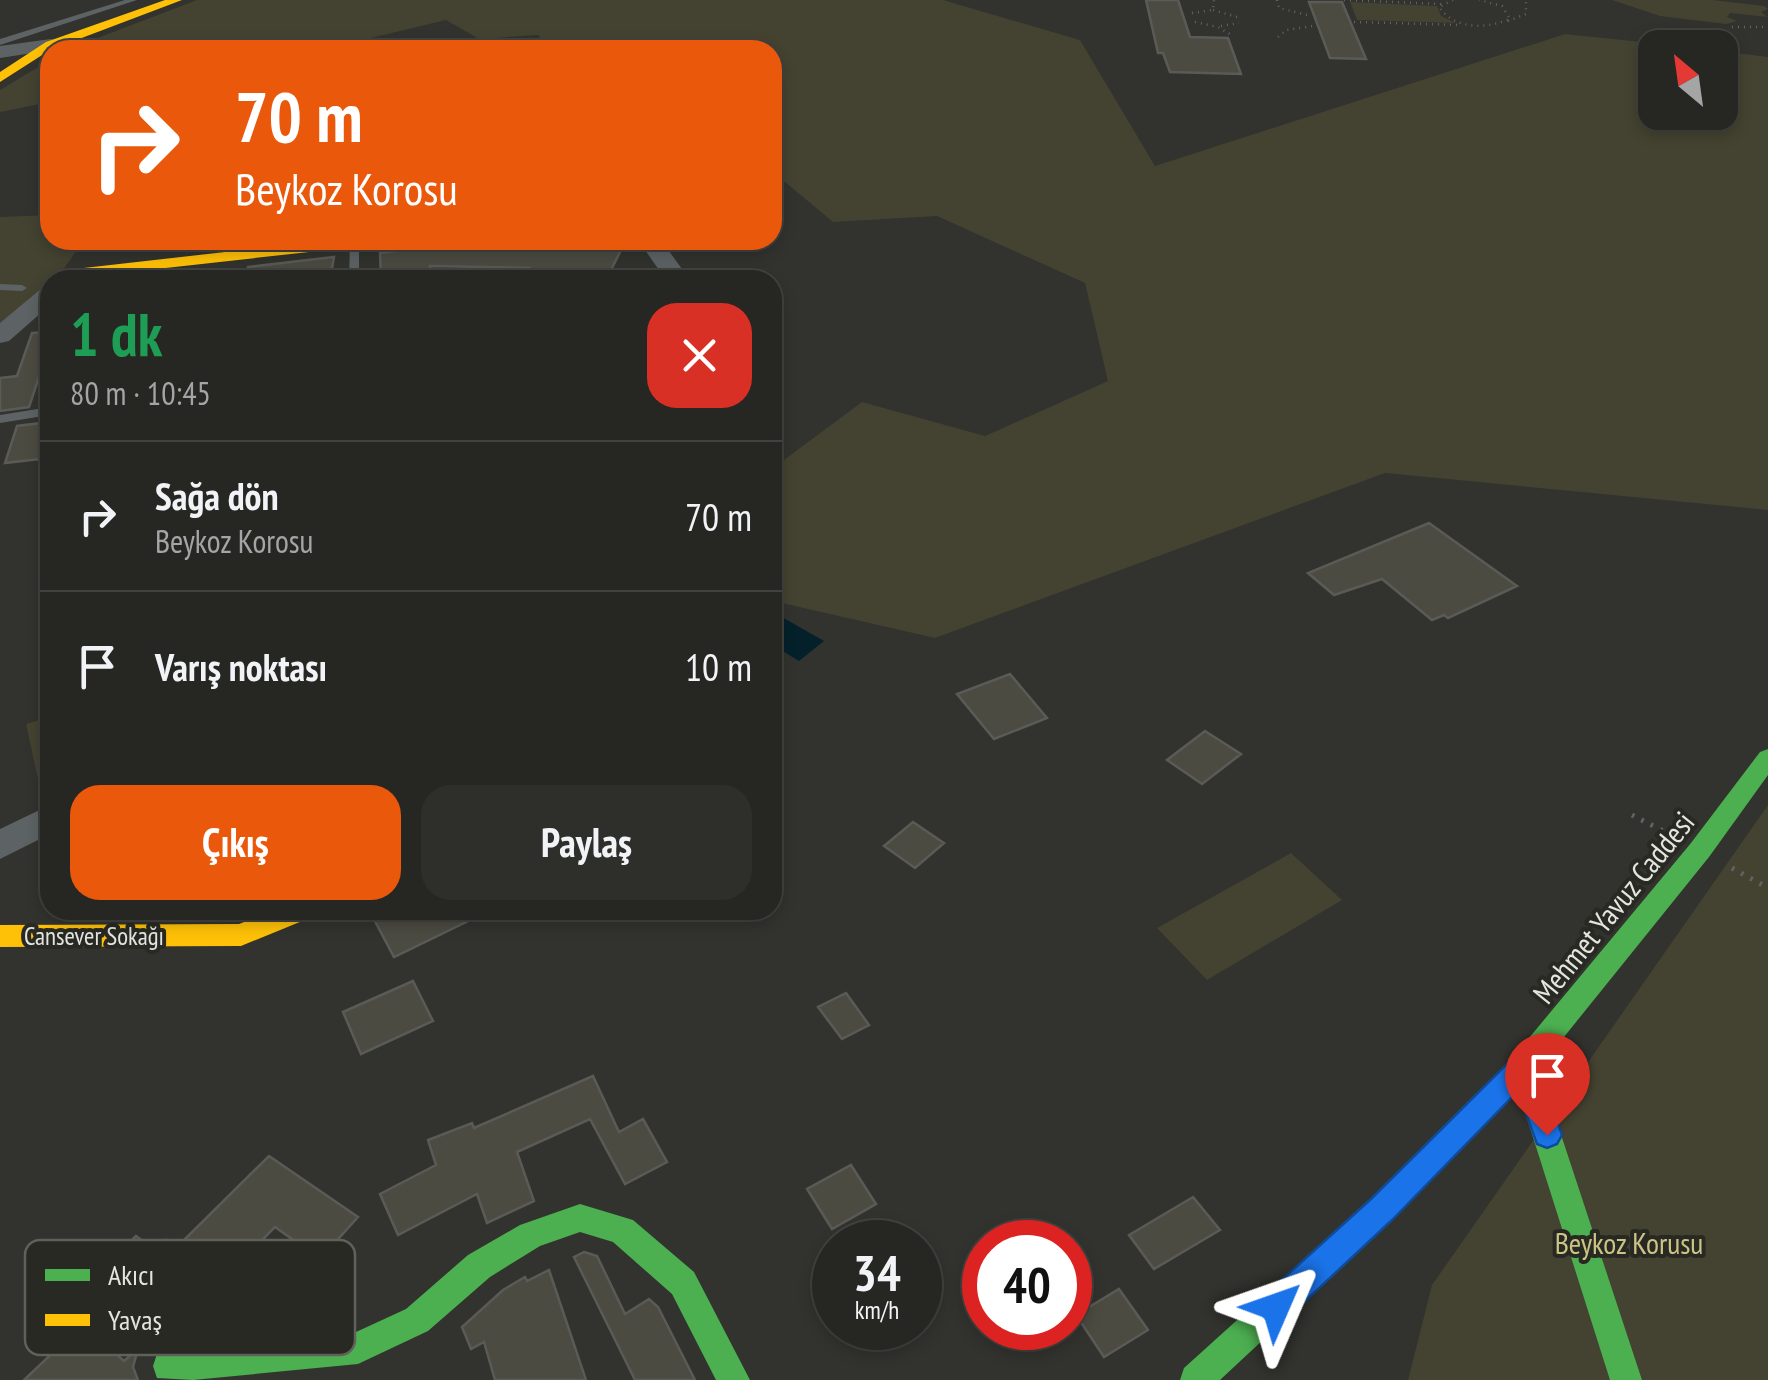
<!DOCTYPE html>
<html lang="tr">
<meta charset="utf-8">
<style>
body{margin:0;font-family:"PT Sans Narrow",sans-serif;background:#2e2e2a;color:#f1f3f6;height:100vh;display:flex;flex-direction:column;font-size:38px;white-space:nowrap}
*{box-sizing:border-box;margin:0}
p{font-size:32px;color:#a4a5a5}
.icon{flex:none;width:55px;height:55px;fill:none;stroke:currentColor;stroke-width:2;stroke-linecap:round;stroke-linejoin:round}
.map{position:relative;flex:1;overflow:hidden}
.sheet{position:absolute;left:40px;top:270px;width:742px;height:650px;display:flex;flex-direction:column;background:#262622;border-radius:30px;box-shadow:0 5px 15px #0003,0 0 0 2px #424340}
.sheet>*{flex:none}
.hud{position:absolute;left:40px;top:40px;width:742px;height:210px;border-radius:30px;box-shadow:0 5px 15px #0003,0 0 0 2px #424340;background:#ea580c;color:#fff;overflow:hidden}
.needle{width:65px;rotate:331deg}
.controls{position:absolute;left:1638px;top:30px;display:grid;gap:20px}
.controls a{display:grid;place-items:center;width:100px;height:100px;border-radius:20px;background:#262622;box-shadow:0 5px 15px #0003,0 0 0 2px #424340;font-size:50px}
.speed{position:absolute;left:812px;top:1220px;display:flex;gap:20px;font-size:50px;font-weight:700;text-align:center}
.speed>*{display:grid;place-content:center;width:130px;height:130px;border-radius:50%;background:#262622;box-shadow:0 5px 15px #0003,0 0 0 2px #424340;line-height:1}
.speed small{font-size:25px;font-weight:400}
.speed .limit{border:15px solid #d22;background:#fff;color:#111}
.pin{position:absolute;display:grid;place-items:center;width:85px;height:85px;color:#fff;margin:-102px -42px;border-radius:50% 50% 50% 0;rotate:-45deg;box-shadow:0 0 10px #0007}
.pin .icon{rotate:45deg}
.me{position:absolute;width:110px;margin:-55px;rotate:47deg;stroke-linejoin:round;filter:drop-shadow(0 0 8px #0008)}
.turn{display:flex;align-items:center;gap:35px;height:210px;padding:0 30px;font-size:45px}
.turn .icon{width:130px;height:130px;stroke-width:2.5}
.turn b{display:block;font-size:70px;line-height:85px}
.round{display:grid;place-items:center;flex:none;width:105px;height:105px;border-radius:30px;background:#2e2e2a}
.head{display:flex;align-items:center;justify-content:space-between;height:170px;padding:0 30px}
h1{font-size:60px;font-weight:600;line-height:75px;color:#1e9e55}
.button{display:flex;gap:20px;margin-top:auto;padding:20px 30px}
.button a{flex:1;height:115px;border-radius:30px;background:#ea580c;color:#fff;font-size:40px;font-weight:600;line-height:115px;text-align:center}
.button a+a{background:#2e2e2a;color:#f1f3f6}
ul{padding:0;list-style:none}
li{display:flex;align-items:center;gap:30px;height:150px;padding:0 30px;border-top:2px solid #424340}
li div{flex:1}
li b{display:block;font-size:38px}
li em{font-style:normal}
.map>svg:first-child{display:block}
.green{fill:#444230}
.water{fill:#04212b}
.building{fill:#4c4b42;stroke:#5a5a57;stroke-width:2.5}
.lines{fill:none;stroke-linecap:round;stroke-linejoin:round}
.path-far1{stroke:#616464;stroke-width:2.5;stroke-dasharray:1 5;stroke-linecap:butt}
.path{stroke:#616464;stroke-width:5;stroke-dasharray:2.5 8;stroke-linecap:butt}
.lane{fill:#5d6365;fill-rule:evenodd}
.street{fill:#5d6365;fill-rule:evenodd}
.fast{fill:#4caf50;fill-rule:evenodd}
.slow{fill:#ffc107;fill-rule:evenodd}
.route{fill:#1a73e8;stroke:#114b97;stroke-width:2.5}
.labels{text-anchor:middle;dominant-baseline:central;stroke-width:8;stroke-linejoin:round;paint-order:stroke}
.street-label{font-size:25px;fill:#e4e4e0;stroke:#292923}
.near-street-label{font-size:30px;fill:#e4e4e0;stroke:#292923}
.near-park-label{font-size:30px;fill:#cbc484;stroke:#292923}
.key{fill:#292923;stroke:#61615c;stroke-width:2.5}
.key-label{font-size:28px;fill:#e4e4e0}
</style>
<div class="map">
<svg width="1768" height="1380" viewBox="0 0 1768 1380">
<rect width="100%" height="100%" fill="#32322e"/>
<path class="green" d="M 197,0 L 943,0 L 1080,40 L 1155,166 L 1565,34 L 1690,47 L 1655,48 L 1655,112 L 1720,112 L 1720,51 L 1768,57 L 1768,510 L 1385,473 L 935,638 L 773,601 L 773,468 L 862,402 L 985,436 L 1108,381 L 1085,283 L 937,216 L 833,222 L 779,177 L 773,160 L 772,50 L 550,50 L 538,35 L 479,39 L 446,20 L 321,50 L 66,50 Z
M 1612,0 L 1713,0 L 1764,6 L 1768,9 L 1761,12 L 1768,17 L 1730,13 L 1727,17 L 1737,21 L 1726,24 L 1660,16 Z
M 1350,2 L 1437,6 L 1441,16 L 1456,23 L 1357,20 Z
M 50,60 L 50,102 L 0,112 L 0,90 Z
M 50,215 L 50,240 L 84,240 L 56,280 L 50,280 L 50,285 L 0,327 L 0,217 Z
M 50,717 L 50,785 L 40,789 L 26,724 Z
M 1768,805 L 1768,1380 L 1408,1380 L 1432,1285 Z
M 1291,853 L 1342,900 L 1207,980 L 1157,928 Z"/>
<path class="water" d="M 773,612 L 824,641 L 799,661 L 773,645 Z"/>
<path class="building" d="M 1146,0 L 1178,0 L 1190,37 L 1228,38 L 1241,74 L 1170,72 L 1163,53 L 1158,53 Z
M 1309,2 L 1342,2 L 1366,59 L 1330,58 Z
M 453,240 L 514,241 L 626,240 L 606,280 L 521,280 L 529,268 L 430,266 L 431,275 L 381,280 L 380,253 L 451,244 Z
M 334,257 L 330,280 L 249,280 L 248,267 Z
M 50,332 L 50,361 L 44,362 L 29,407 L 0,411 L 0,378 L 17,376 L 32,333 Z
M 50,422 L 50,458 L 5,463 L 17,426 Z
M 1429,523 L 1517,586 L 1448,618 L 1444,615 L 1432,620 L 1382,579 L 1334,595 L 1308,573 Z
M 1010,674 L 1047,718 L 994,739 L 957,694 Z
M 1205,731 L 1241,754 L 1202,784 L 1167,760 Z
M 913,822 L 944,843 L 915,868 L 884,846 Z
M 369,910 L 491,910 L 394,957 Z
M 413,981 L 433,1021 L 361,1054 L 343,1012 Z
M 846,993 L 869,1025 L 842,1039 L 818,1007 Z
M 593,1076 L 619,1132 L 643,1119 L 667,1162 L 625,1184 L 590,1119 L 517,1152 L 534,1201 L 487,1223 L 477,1194 L 398,1235 L 380,1194 L 436,1165 L 428,1140 L 472,1123 L 474,1128 Z
M 269,1156 L 358,1217 L 320,1259 L 275,1227 L 235,1268 L 290,1308 L 279,1319 L 237,1323 L 176,1277 L 156,1298 L 129,1277 L 134,1272 L 115,1257 L 136,1236 L 155,1251 L 166,1240 L 176,1248 Z
M 851,1165 L 876,1204 L 832,1229 L 807,1189 Z
M 1193,1197 L 1220,1230 L 1154,1269 L 1129,1235 Z
M 584,1252 L 597,1256 L 625,1314 L 649,1299 L 658,1307 L 695,1380 L 635,1380 L 574,1257 Z
M 549,1270 L 586,1380 L 495,1380 L 484,1342 L 471,1349 L 462,1327 L 503,1290 L 525,1277 L 527,1281 Z
M 1119,1289 L 1148,1330 L 1104,1357 L 1076,1315 Z
M 83,1324 L 124,1361 L 133,1353 L 136,1356 L 133,1367 L 138,1380 L 24,1380 Z"/>
<g class="lines">
<path class="path-far1" d="M 1277,0 L 1279,8 L 1311,16
M 1344,0 L 1441,4
M 1453,0 L 1439,7 C 1455,30 1486,29 1510,19 L 1502,6 L 1479,0
M 1213,10 L 1237,17
M 1192,13 L 1213,10 L 1214,0
M 1508,21 L 1526,14 L 1526,0
M 1195,22 L 1218,27 L 1233,36
M 1354,22 L 1461,25
M 1221,26 L 1239,23
M 1732,27 L 1768,27
M 1278,37 L 1286,30 L 1313,26"/>
<path class="path" d="M 1632,815 L 1669,834
M 1732,868 L 1768,888"/>
<path class="lane" d="M 125,0 L 137,0 L 0,45 L 0,39 Z
M 350,240 L 359,242 L 359,280 L 349,280 Z
M 0,284 L 22,285 L 27,288 L 22,291 L 0,290 Z
M 50,407 L 50,415 L 0,423 L 0,415 Z"/>
<path class="street" d="M 51,39 L 58,41 L 58,49 L 0,58 L 0,46 Z
M 638,240 L 661,240 L 690,280 L 666,280 Z
M 50,286 L 50,305 L 9,341 L 0,343 L 0,323 L 42,288 Z
M 50,805 L 50,834 L 0,859 L 0,829 Z"/>
<path class="fast" d="M 1768,749 L 1768,775 L 1709,857 L 1539,1068 L 1642,1380 L 1610,1380 L 1518,1090 L 1393,1219 L 1220,1380 L 1180,1380 L 1184,1368 L 1371,1199 L 1514,1056 L 1691,843 L 1760,752 Z
M 580,1204 L 633,1220 L 694,1272 L 750,1380 L 716,1380 L 672,1294 L 613,1242 L 580,1232 L 540,1246 L 490,1277 L 428,1331 L 358,1364 L 193,1380 L 157,1378 L 153,1366 L 157,1354 L 169,1350 L 356,1332 L 406,1309 L 468,1255 L 520,1225 Z"/>
<path class="slow" d="M 165,0 L 182,0 L 50,50 L 0,82 L 0,72 L 46,42 Z
M 331,240 L 380,240 L 372,245 L 57,280 L 75,269 Z
M 276,910 L 316,910 L 312,917 L 241,946 L 0,947 L 0,925 L 239,924 Z"/>
</g>
<path class="route" d="M 1524,1053 L 1534,1057 L 1538,1065 L 1562,1135 L 1557,1144 L 1547,1148 L 1537,1144 L 1518,1091 L 1392,1220 L 1287,1318 L 1276,1323 L 1264,1318 L 1259,1307 L 1264,1296 L 1371,1199 L 1514,1057 Z"/>
<g class="labels">
<g class="street-label">
<text x="94" y="936">Cansever Sokağı</text>
</g>
<g class="near-street-label">
<text transform="translate(1613 907) rotate(-51)">Mehmet Yavuz Caddesi</text>
</g>
<g class="near-park-label">
<text x="1629" y="1242">Beykoz Korusu</text>
</g>
</g>
<rect x="25" y="1240" width="330" height="115" rx="15" class="key"/>
<rect x="45" y="1269" width="45" height="12" fill="#4caf50"/>
<rect x="45" y="1314" width="45" height="12" fill="#ffc107"/>
<g class="key-label">
<text x="108" y="1285">Akıcı</text>
<text x="108" y="1330">Yavaş</text>
</g>
</svg>
<div class="controls">
<a><svg class="needle" viewBox="-14 -14 28 28"><path d="M0-13l5 13h-10z" fill="#e53935"/><path d="M0 13l5-13h-10z" fill="#a4a5a5"/></svg></a>
</div>
<div class="speed"><div>34<small>km/h</small></div><div class="limit">40</div></div>
<div class="pin" style="left:1547px;top:1135px;background:#d93025"><svg class="icon" aria-label="arrive" viewBox="0 0 24 24"><path d="M6 21V4h12l-3 4 3 4H6"/></svg></div>
<svg class="me" style="left:1276px;top:1307px" viewBox="-20 -20 40 40"><path d="M0-17L14 15 0 8-14 15z" fill="#1a73e8" stroke="#fff" stroke-width="4"/></svg>
<div class="hud">
<div class="turn"><svg class="icon" aria-label="right" viewBox="0 0 24 24"><path d="M7 20v-9h11M14 6l5 5-5 5"/></svg><div><b>70 m</b>Beykoz Korosu</div></div>
</div>
<section class="sheet">
<div class="head"><div><h1>1 dk</h1><p>80 m · 10:45</p></div><a class="round" style="background:#d93025;color:#fff"><svg class="icon" aria-label="close" viewBox="0 0 24 24"><path d="M6 6l12 12M18 6L6 18"/></svg></a></div>
<ul>
<li><svg class="icon" aria-label="right" viewBox="0 0 24 24"><path d="M7 20v-9h11M14 6l5 5-5 5"/></svg><div><b>Sağa dön</b><p>Beykoz Korosu</p></div><em>70 m</em></li>
<li><svg class="icon" aria-label="arrive" viewBox="0 0 24 24"><path d="M6 21V4h12l-3 4 3 4H6"/></svg><div><b>Varış noktası</b></div><em>10 m</em></li>
</ul>
<div class="button"><a>Çıkış</a><a>Paylaş</a></div>
</section>
</div>
